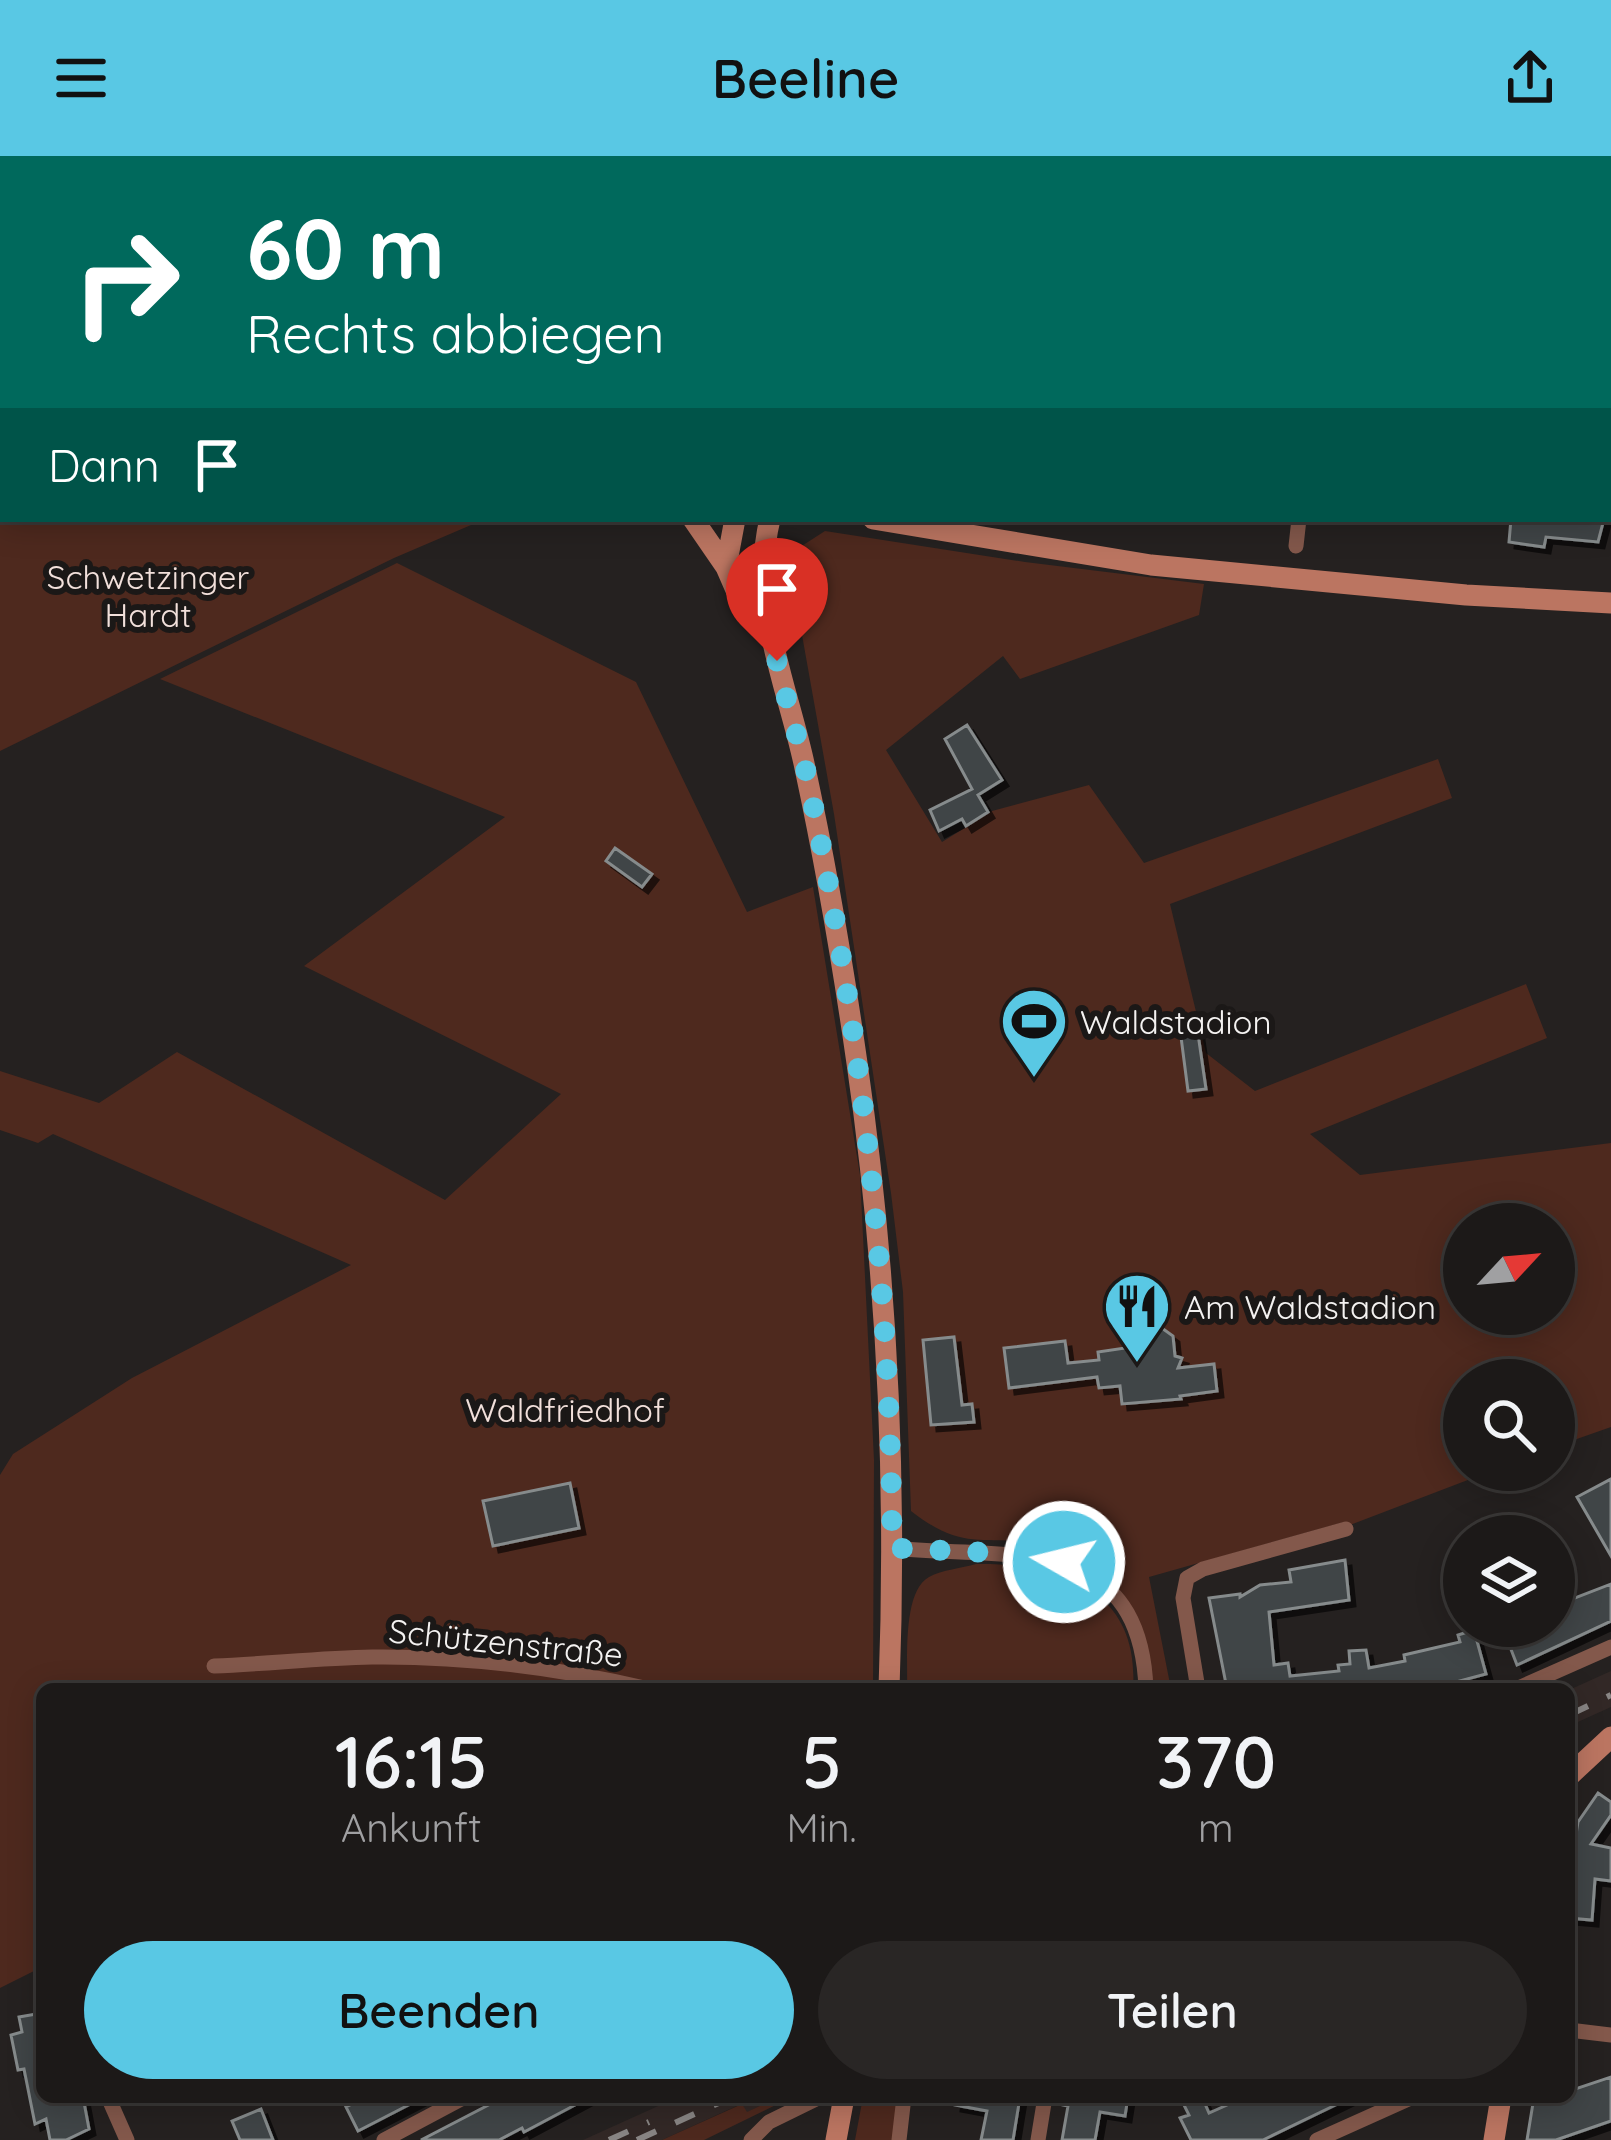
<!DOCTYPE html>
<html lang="de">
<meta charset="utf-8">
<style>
body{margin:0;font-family:Quicksand,sans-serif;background:#292625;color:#f1f3f6;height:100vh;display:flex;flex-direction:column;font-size:45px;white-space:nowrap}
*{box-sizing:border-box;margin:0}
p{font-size:39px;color:#a0a0a2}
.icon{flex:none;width:66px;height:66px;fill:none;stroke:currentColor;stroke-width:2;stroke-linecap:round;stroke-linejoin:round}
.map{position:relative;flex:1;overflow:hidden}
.panel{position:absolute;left:36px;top:1527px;width:1539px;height:420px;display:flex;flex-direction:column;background:#1c1918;border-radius:18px;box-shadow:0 6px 30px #0003,0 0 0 3px #3a3837}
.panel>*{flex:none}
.banner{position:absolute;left:0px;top:0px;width:1611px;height:366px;box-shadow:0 6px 30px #0003,0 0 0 3px #3a3837;background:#00695c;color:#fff;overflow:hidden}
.needle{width:78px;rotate:64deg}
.fabs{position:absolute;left:1443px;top:1047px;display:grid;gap:24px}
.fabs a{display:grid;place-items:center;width:132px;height:132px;border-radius:50%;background:#1c1918;box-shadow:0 6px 30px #0003,0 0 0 3px #3a3837;font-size:60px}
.pin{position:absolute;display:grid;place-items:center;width:102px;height:102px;color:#fff;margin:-123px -51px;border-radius:50% 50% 50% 0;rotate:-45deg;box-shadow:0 0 12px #0007}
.pin .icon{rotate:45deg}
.me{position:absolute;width:132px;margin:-66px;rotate:278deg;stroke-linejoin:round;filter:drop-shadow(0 0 9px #0008)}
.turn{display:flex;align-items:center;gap:42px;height:252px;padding:0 48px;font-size:54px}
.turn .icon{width:156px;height:156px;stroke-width:2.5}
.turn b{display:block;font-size:84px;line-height:102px}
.then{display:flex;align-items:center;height:114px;padding:0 48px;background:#0003;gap:24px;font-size:45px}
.eta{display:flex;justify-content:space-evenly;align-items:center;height:204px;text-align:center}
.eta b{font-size:72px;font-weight:600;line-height:84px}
.button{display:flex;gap:24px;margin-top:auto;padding:24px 48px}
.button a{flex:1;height:138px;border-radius:72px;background:#59c8e4;color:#111;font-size:48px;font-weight:600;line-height:138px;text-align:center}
.button a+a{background:#292625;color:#f1f3f6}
header{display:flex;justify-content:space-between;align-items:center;height:156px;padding:0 48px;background:#59c8e4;color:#111;font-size:54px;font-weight:600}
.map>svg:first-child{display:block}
.built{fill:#322826}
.green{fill:#4e291e;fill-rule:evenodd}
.building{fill:#404446;stroke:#868b8c;stroke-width:3;filter:url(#shadow)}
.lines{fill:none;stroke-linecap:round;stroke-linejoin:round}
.street{stroke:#83584b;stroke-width:15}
.secondary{stroke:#bb7561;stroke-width:21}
.rail{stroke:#888584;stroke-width:6;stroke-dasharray:21 21;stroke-linecap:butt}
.route{stroke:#59c8e4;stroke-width:21;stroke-dasharray:0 37.8}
.labels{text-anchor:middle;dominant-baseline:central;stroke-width:12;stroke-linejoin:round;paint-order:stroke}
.park-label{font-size:33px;fill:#f2e0db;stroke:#1b1817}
.poi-label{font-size:33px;fill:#f4f2f1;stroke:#1b1817;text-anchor:start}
.street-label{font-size:33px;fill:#f4f2f1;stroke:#1b1817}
</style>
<header><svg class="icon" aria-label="menu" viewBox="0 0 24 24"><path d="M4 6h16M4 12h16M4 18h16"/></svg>Beeline<svg class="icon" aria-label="share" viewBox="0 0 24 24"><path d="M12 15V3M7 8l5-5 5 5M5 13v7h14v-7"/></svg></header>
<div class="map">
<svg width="1611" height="1984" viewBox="0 0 1611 1984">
<defs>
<filter id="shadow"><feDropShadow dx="6" dy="6" stdDeviation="0" flood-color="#0009"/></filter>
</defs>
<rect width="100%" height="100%" fill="#252120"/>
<path class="built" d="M 1611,1515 L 1611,1551 L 1569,1570 L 1569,1534 Z
M 678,1941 L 766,1941 L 768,1946 L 746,1957 L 741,1948 L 662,1984 L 583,1984 Z"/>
<path class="green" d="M 0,0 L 762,0 L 3,3 L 3,164 Z
M 0,196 L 3,363 L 485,363 L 394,402 L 0,595 Z
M 825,375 L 1025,406 L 1204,428 L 1199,459 L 1020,523 L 1003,500 L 886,594 L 942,686 L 992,655 L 1089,629 L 1144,707 L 1438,603 L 1452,642 L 1170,748 L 1206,897 L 1255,935 L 1526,828 L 1547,882 L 1310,978 L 1360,1019 L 1611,987 L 1611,1271 L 1554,1291 L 1554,1224 L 1464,1224 L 1464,1314 L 1494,1314 L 1350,1369 L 1344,1366 L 1149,1421 L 1171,1533 L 1153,1533 C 1150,1467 1114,1400 1043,1388 C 983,1378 965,1397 911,1355 L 903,1136 L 891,1037 L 834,658 L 792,423 L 797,393 ZM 1464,1068 L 1554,1068 L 1554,1158 L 1464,1158 Z
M 397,407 L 636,526 L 747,756 L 813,731 L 860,1019 L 874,1304 L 873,1533 L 42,1533 L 42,1811 L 0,1832 L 0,1319 L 13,1298 L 132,1222 L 351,1109 L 53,978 L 38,987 L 0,974 L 0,915 L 99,947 L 177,896 L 445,1044 L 561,938 L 304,810 L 505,661 L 160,523 Z
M 976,1408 C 1059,1407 1140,1433 1133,1533 L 907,1533 C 908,1505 902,1436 929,1421 C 942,1414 962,1412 976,1408 Z
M 766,1941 L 792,1941 L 704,1984 L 662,1984 L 742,1948 L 747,1956 L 768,1946 Z
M 863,1941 L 899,1941 L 894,1984 L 855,1984 Z"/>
<path class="building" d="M 1511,363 L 1604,363 L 1598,386 L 1546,381 L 1544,391 L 1509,386 Z
M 967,569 L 1002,624 L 978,639 L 988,656 L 966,670 L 962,663 L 939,675 L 930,654 L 972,633 L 945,583 Z
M 615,692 L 652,718 L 642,731 L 606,705 Z
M 1198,878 L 1206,933 L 1188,935 L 1181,881 Z
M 1159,1170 L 1173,1180 L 1175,1200 L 1182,1202 L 1178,1212 L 1214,1208 L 1217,1235 L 1180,1240 L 1181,1243 L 1122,1248 L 1120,1230 L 1099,1232 L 1097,1221 L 1009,1232 L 1004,1192 L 1065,1185 L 1068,1207 L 1099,1204 L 1098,1196 L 1139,1190 L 1144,1177 Z
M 954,1181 L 962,1249 L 972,1248 L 974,1266 L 931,1269 L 923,1184 Z
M 1611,1323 L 1611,1400 L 1577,1341 Z
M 570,1327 L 579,1372 L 493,1390 L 483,1345 Z
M 1345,1404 L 1349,1444 L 1269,1456 L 1274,1509 L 1288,1507 L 1290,1520 L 1339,1515 L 1338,1509 L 1350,1508 L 1349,1495 L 1366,1494 L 1369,1512 L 1405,1505 L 1404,1499 L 1460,1486 L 1458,1479 L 1474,1474 L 1486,1518 L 1430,1533 L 1227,1533 L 1209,1442 L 1240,1438 L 1240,1441 L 1260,1429 L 1291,1426 L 1289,1414 Z
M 1611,1428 L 1611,1465 L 1517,1509 L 1502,1470 L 1554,1470 L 1554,1450 Z
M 1598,1637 L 1611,1646 L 1611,1659 L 1591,1688 L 1611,1692 L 1611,1725 L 1595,1723 L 1592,1764 L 1569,1762 L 1569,1723 L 1578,1666 Z
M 42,1857 L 42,1941 L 83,1941 L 89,1973 L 66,1984 L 50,1984 L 46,1963 L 35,1968 L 24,1913 L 18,1914 L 11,1879 L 22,1876 L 19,1861 Z
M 1611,1921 L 1611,1965 L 1556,1984 L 1527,1984 L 1534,1941 L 1569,1941 L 1569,1935 Z
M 366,1941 L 424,1941 L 358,1975 L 346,1951 Z
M 504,1941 L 590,1941 L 524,1976 L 522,1972 L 499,1984 L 421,1984 Z
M 956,1941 L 1020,1941 L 1013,1984 L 981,1984 L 987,1955 L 955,1949 Z
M 1064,1941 L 1128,1941 L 1125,1960 L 1100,1956 L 1095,1984 L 1062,1984 L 1068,1950 L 1063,1949 Z
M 1180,1941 L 1202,1941 L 1209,1957 L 1245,1941 L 1352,1941 L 1263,1984 L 1191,1984 L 1180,1962 L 1189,1959 Z
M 261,1953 L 273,1984 L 240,1984 L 232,1965 Z"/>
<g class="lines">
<path class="street" d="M 924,0 L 930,3
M 1139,0 L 1140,3
M 1340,0 L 1340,3
M 1506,0 L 1507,3
M 780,3 L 781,0
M 1608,262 L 1611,262
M 1296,390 L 1299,363
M 892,1392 C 1004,1404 1140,1373 1146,1533
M 214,1510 C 267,1508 319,1502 372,1501 C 464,1500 559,1512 649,1533
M 1198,1533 L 1183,1442 L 1187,1422 L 1203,1413 L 1346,1373
M 1516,1533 L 1611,1491
M 1569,1874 L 1611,1879
M 108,1941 L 127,1984
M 384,1984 L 465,1941
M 751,1984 L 769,1966 L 820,1941
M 899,1984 L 904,1941
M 1038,1984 L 1045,1941
M 1317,1984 L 1413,1941"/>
<path class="secondary" d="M 0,179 L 3,179
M 693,363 L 726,411 L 746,457 L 768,465
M 770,363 C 749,448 788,530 805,612 C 826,710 843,809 857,907 C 887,1115 897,1324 889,1533
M 873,363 L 1151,409 L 1466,439 L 1611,447
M 726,411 L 735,363
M 1569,1620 L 1611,1581
M 836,1984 L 844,1941
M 1494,1984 L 1501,1941"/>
<path class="rail" d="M 1569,1559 L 1611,1539
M 609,1984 L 649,1966
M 637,1984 L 732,1941"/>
</g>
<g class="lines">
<path class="route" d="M 777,505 C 787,547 800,587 809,629 C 862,880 891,1136 892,1392 L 1018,1398 L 1064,1406"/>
</g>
<defs>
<symbol id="stadium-pin" viewBox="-11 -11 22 30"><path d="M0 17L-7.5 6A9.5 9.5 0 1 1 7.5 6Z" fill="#59c8e4" stroke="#1b1817"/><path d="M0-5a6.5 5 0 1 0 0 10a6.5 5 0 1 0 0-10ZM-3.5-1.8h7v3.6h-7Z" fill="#111"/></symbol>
<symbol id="restaurant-pin" viewBox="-11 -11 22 30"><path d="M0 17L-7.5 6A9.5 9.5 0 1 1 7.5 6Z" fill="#59c8e4" stroke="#1b1817"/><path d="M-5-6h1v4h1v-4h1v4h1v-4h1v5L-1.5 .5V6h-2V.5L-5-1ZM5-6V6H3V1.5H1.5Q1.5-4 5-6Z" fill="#111"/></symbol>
</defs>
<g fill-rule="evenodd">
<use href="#stadium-pin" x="996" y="827" width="76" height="104"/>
<use href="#restaurant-pin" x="1099" y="1112" width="76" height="104"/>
</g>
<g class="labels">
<g class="park-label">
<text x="148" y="420">Schwetzinger<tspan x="148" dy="38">Hardt</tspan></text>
<text x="565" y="1253">Waldfriedhof</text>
</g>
<g class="poi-label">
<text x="1080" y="865">Waldstadion</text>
<text x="1184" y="1150">Am Waldstadion</text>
</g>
<g class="street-label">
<text transform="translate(506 1486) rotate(6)">Schützenstraße</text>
</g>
</g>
</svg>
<div class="fabs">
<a><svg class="needle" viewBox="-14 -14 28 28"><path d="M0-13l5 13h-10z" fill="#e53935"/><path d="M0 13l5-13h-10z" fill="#a0a0a2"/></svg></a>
<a><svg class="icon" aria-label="search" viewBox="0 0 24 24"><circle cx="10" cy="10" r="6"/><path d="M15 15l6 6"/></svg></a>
<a><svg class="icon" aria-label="layers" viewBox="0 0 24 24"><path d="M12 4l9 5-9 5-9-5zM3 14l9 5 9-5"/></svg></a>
</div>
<div class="pin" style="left:777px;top:505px;background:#d93025"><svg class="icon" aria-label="arrive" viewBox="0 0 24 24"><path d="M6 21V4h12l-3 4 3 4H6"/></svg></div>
<svg class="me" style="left:1064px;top:1406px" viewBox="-20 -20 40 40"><circle r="17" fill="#59c8e4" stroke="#fff" stroke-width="3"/><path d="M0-11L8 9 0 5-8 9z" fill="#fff"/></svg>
<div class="banner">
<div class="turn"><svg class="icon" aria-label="right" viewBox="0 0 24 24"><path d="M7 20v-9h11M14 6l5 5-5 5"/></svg><div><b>60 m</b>Rechts abbiegen</div></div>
<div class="then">Dann<svg class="icon" aria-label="arrive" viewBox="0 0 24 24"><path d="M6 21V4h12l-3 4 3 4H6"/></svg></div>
</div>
<section class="panel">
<div class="eta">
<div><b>16:15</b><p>Ankunft</p></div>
<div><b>5</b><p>Min.</p></div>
<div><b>370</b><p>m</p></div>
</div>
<div class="button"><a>Beenden</a><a>Teilen</a></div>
</section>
</div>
